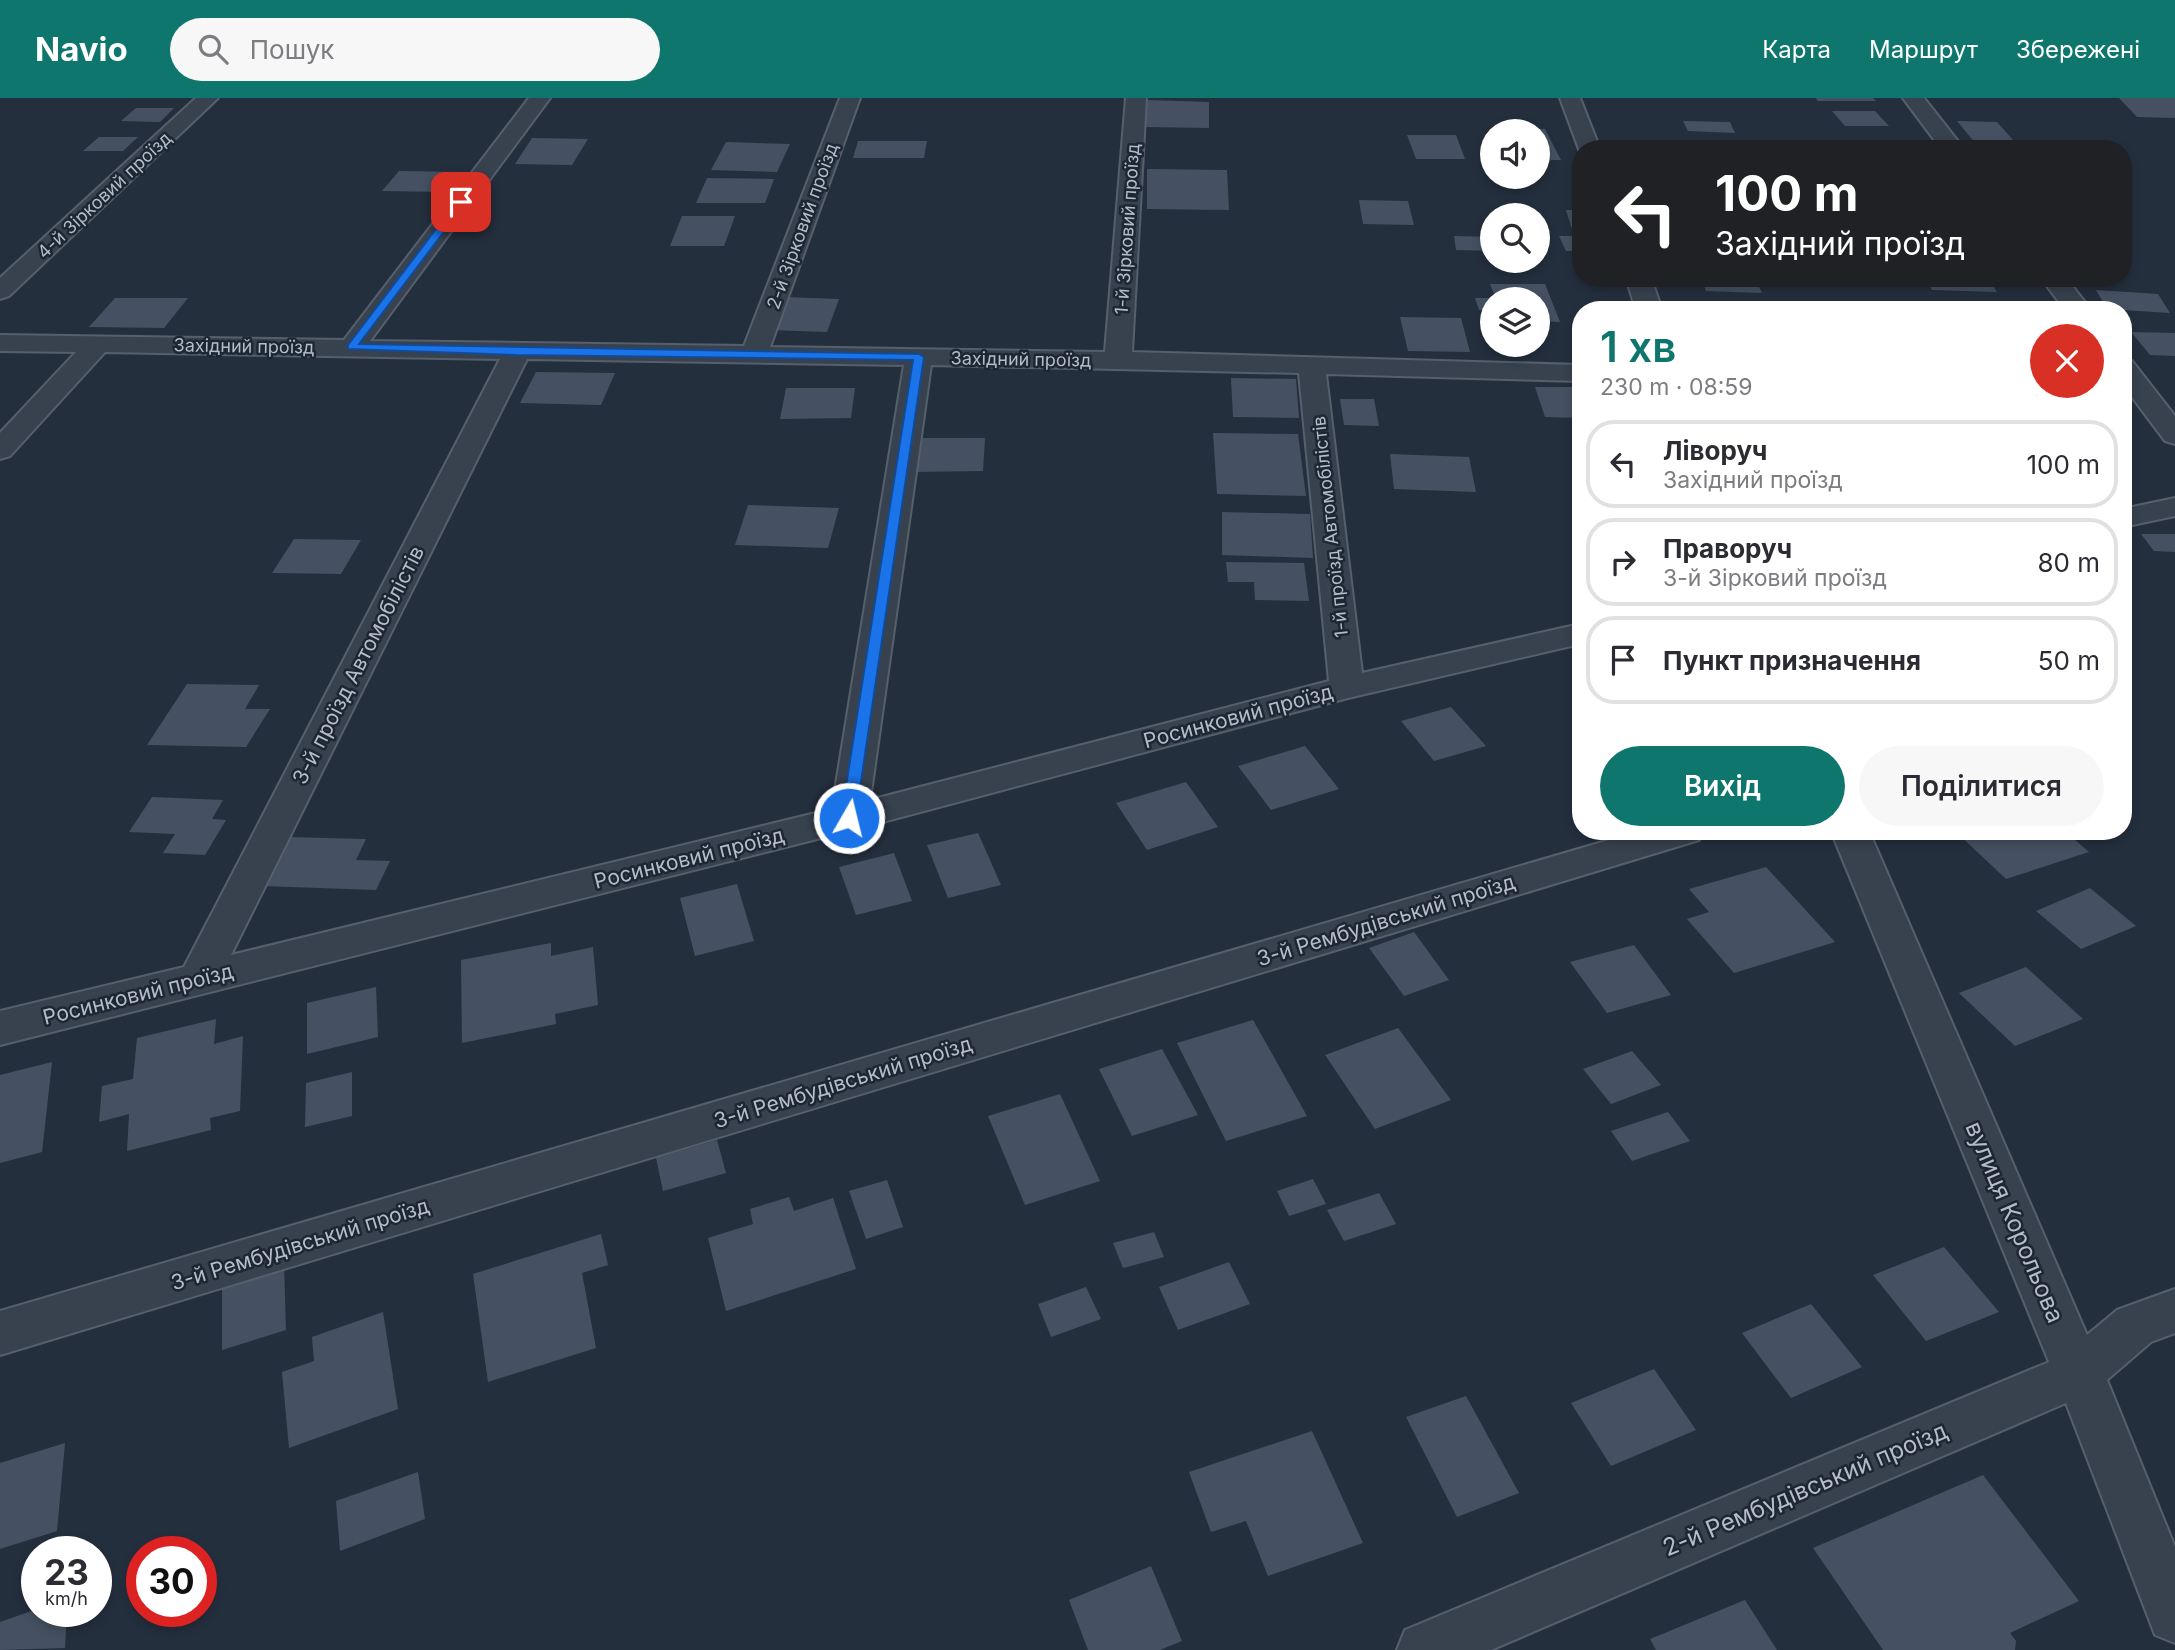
<!DOCTYPE html>
<html lang="uk">
<meta charset="utf-8">
<style>
body{margin:0;font-family:Inter,sans-serif;background:#f7f7f7;color:#2b2b33;height:100vh;display:flex;flex-direction:column;font-size:26px;white-space:nowrap}
*{box-sizing:border-box;margin:0}
p{font-size:23px;color:#7c7c81}
.icon{flex:none;width:38px;height:38px;fill:none;stroke:currentColor;stroke-width:2;stroke-linecap:round;stroke-linejoin:round}
.map{position:relative;flex:1;overflow:hidden}
.side{position:absolute;left:1572px;top:203px;width:560px;height:539px;display:flex;flex-direction:column;background:#fff;border-radius:28px;box-shadow:0 4px 10px #0003}
.side>*{flex:none}
.banner{position:absolute;left:1572px;top:42px;width:560px;height:147px;border-radius:28px;box-shadow:0 4px 10px #0003;background:#202124;color:#fff;overflow:hidden}
.tools{position:absolute;left:1480px;top:21px;display:grid;gap:14px}
.tools a{display:grid;place-items:center;width:70px;height:70px;border-radius:50%;background:#fff;box-shadow:0 4px 10px #0003;font-size:35px}
.speed{position:absolute;left:21px;top:1438px;display:flex;gap:14px;font-size:35px;font-weight:700;text-align:center}
.speed>*{display:grid;place-content:center;width:91px;height:91px;border-radius:50%;background:#fff;box-shadow:0 4px 10px #0003;line-height:1}
.speed small{font-size:18px;font-weight:400}
.speed .limit{border:10px solid #d22;background:#fff;color:#111}
.pin{position:absolute;display:grid;place-items:center;width:60px;height:60px;color:#fff;margin:-30px;border-radius:14px;box-shadow:0 4px 10px #0006}
.me{position:absolute;width:77px;margin:-38px;rotate:8deg;stroke-linejoin:round;filter:drop-shadow(0 0 5px #0008)}
.turn{display:flex;align-items:center;gap:24px;height:147px;padding:0 28px;font-size:32px}
.turn .icon{width:91px;height:91px;stroke-width:2.5}
.turn b{display:block;font-size:49px;line-height:60px}
.round{display:grid;place-items:center;flex:none;width:74px;height:74px;border-radius:37px;background:#f7f7f7}
.summary{display:flex;align-items:center;justify-content:space-between;height:119px;padding:0 28px}
h1{font-size:42px;font-weight:600;line-height:52px;color:#0f766e}
.cta{display:flex;gap:14px;margin-top:auto;padding:14px 28px}
.cta a{flex:1;height:80px;border-radius:42px;background:#0f766e;color:#fff;font-size:28px;font-weight:600;line-height:80px;text-align:center}
.cta a+a{background:#f7f7f7;color:#2b2b33}
ul{padding:0;list-style:none}
li{display:flex;align-items:center;gap:21px;height:88px;margin:0 14px 10px;padding:0 14px;border:4px solid #e1e1e2;border-radius:28px}
li div{flex:1}
li b{display:block;font-size:26px}
li em{font-style:normal}
header{display:flex;align-items:center;gap:42px;box-sizing:border-box;height:98px;padding:0 35px;background:#0f766e;color:#fff}
header strong{font-size:33px}
nav{display:flex;gap:38px;margin-inline-start:auto;font-size:24px}
.search{width:490px;height:63px;background:#f7f7f7;display:flex;align-items:center;gap:18px;box-sizing:border-box;padding:0 24px;border-radius:38px;color:#7c7c81;font-size:26px}
.map>svg:first-child{display:block}
.building{fill:#455162}
.lines{fill:none;stroke-linecap:round;stroke-linejoin:round}
.street-casing{stroke:#565f6c;stroke-width:4}
.street{fill:#38414e;fill-rule:evenodd}
.route{fill:#1a73e8;stroke:#114b97;stroke-width:2}
.labels{text-anchor:middle;dominant-baseline:central;stroke-width:5;stroke-linejoin:round;paint-order:stroke}
.far-street-label{font-size:18px;fill:#b4bcc9;stroke:#1d2633}
.street-label{font-size:21px;fill:#b4bcc9;stroke:#1d2633}
.near-street-label{font-size:24px;fill:#b4bcc9;stroke:#1d2633}
</style>
<header>
<strong>Navio</strong>
<div class="search"><svg class="icon" aria-label="search" viewBox="0 0 24 24"><circle cx="10" cy="10" r="6"/><path d="M15 15l6 6"/></svg>Пошук</div>
<nav><a>Карта</a><a>Маршрут</a><a>Збережені</a></nav>
</header>
<div class="map">
<svg width="2175" height="1552" viewBox="0 0 2175 1552">
<rect width="100%" height="100%" fill="#242f3e"/>
<path class="building" d="M 1816,0 L 1873,0 L 1876,3 L 1818,3 Z
M 2119,0 L 2175,0 L 2175,20 L 2137,19 Z
M 1147,2 L 1209,4 L 1209,30 L 1145,29 Z
M 136,10 L 174,10 L 160,24 L 121,23 Z
M 1832,13 L 1875,13 L 1889,28 L 1845,28 Z
M 1683,23 L 1730,24 L 1735,35 L 1688,33 Z
M 1957,23 L 1997,24 L 2021,51 L 1980,51 Z
M 1538,31 L 1545,31 L 1561,62 L 1538,62 Z
M 1407,37 L 1456,37 L 1465,61 L 1416,61 Z
M 99,39 L 138,39 L 123,53 L 83,53 Z
M 532,40 L 588,41 L 572,67 L 515,66 Z
M 858,43 L 927,43 L 924,60 L 853,60 Z
M 726,44 L 790,46 L 777,74 L 711,72 Z
M 1147,71 L 1227,72 L 1229,112 L 1147,111 Z
M 399,73 L 459,74 L 443,94 L 382,93 Z
M 707,80 L 774,81 L 765,105 L 696,105 Z
M 1359,102 L 1408,103 L 1414,127 L 1363,126 Z
M 1566,112 L 1580,112 L 1580,131 L 1572,131 Z
M 682,118 L 735,118 L 724,148 L 670,148 Z
M 1454,138 L 1493,139 L 1493,153 L 1456,152 Z
M 1559,138 L 1580,138 L 1580,153 L 1566,153 Z
M 1701,180 L 1755,180 L 1762,195 L 1706,193 Z
M 1925,180 L 1988,180 L 1997,194 L 1932,192 Z
M 1490,186 L 1545,186 L 1560,224 L 1538,223 L 1538,201 L 1496,201 Z
M 2096,192 L 2158,196 L 2170,215 L 2107,211 Z
M 784,199 L 839,201 L 827,234 L 771,232 Z
M 115,200 L 188,200 L 164,230 L 89,229 Z
M 1475,200 L 1493,200 L 1493,212 L 1479,212 Z
M 1400,219 L 1461,220 L 1470,254 L 1408,253 Z
M 2131,234 L 2175,235 L 2175,258 L 2150,257 Z
M 536,274 L 615,275 L 601,307 L 520,305 Z
M 1231,280 L 1296,281 L 1299,320 L 1233,319 Z
M 1535,289 L 1580,289 L 1580,320 L 1545,319 Z
M 786,290 L 855,290 L 851,320 L 780,321 Z
M 1340,301 L 1374,301 L 1379,328 L 1344,327 Z
M 1213,335 L 1298,336 L 1306,398 L 1217,396 Z
M 916,340 L 985,340 L 983,373 L 912,374 Z
M 1390,356 L 1469,359 L 1476,394 L 1394,391 Z
M 748,407 L 839,410 L 828,450 L 735,447 Z
M 1222,414 L 1310,416 L 1313,460 L 1222,457 Z
M 2141,436 L 2175,436 L 2175,454 L 2154,453 Z
M 294,441 L 361,442 L 341,476 L 272,475 Z
M 1226,464 L 1304,465 L 1309,503 L 1255,502 L 1254,484 L 1228,484 Z
M 187,586 L 259,587 L 245,611 L 270,611 L 246,649 L 147,647 Z
M 1451,609 L 1486,648 L 1434,663 L 1401,623 Z
M 1305,648 L 1339,691 L 1271,712 L 1238,668 Z
M 1186,684 L 1218,729 L 1147,752 L 1116,705 Z
M 152,699 L 223,702 L 212,721 L 226,722 L 205,757 L 163,755 L 175,736 L 129,734 Z
M 1955,733 L 2065,733 L 2089,754 L 2006,781 Z
M 978,735 L 1001,787 L 948,800 L 927,747 Z
M 287,739 L 366,741 L 356,762 L 390,763 L 376,792 L 262,788 Z
M 894,755 L 912,803 L 856,817 L 839,769 Z
M 1766,769 L 1835,844 L 1734,875 L 1687,821 L 1709,814 L 1689,791 Z
M 737,786 L 754,843 L 695,858 L 680,800 Z
M 2090,790 L 2136,828 L 2081,851 L 2036,813 Z
M 1414,834 L 1449,882 L 1404,898 L 1369,850 Z
M 551,845 L 551,858 L 593,849 L 598,907 L 555,916 L 556,926 L 462,945 L 461,862 Z
M 1634,847 L 1671,897 L 1607,915 L 1570,864 Z
M 2026,869 L 2083,921 L 2015,948 L 1959,895 Z
M 376,889 L 378,939 L 307,956 L 307,905 Z
M 216,921 L 214,946 L 243,938 L 240,1013 L 210,1020 L 211,1032 L 127,1053 L 129,1016 L 99,1024 L 102,988 L 133,981 L 137,940 Z
M 1253,922 L 1307,1018 L 1226,1043 L 1177,945 Z
M 1398,930 L 1451,1002 L 1375,1031 L 1325,957 Z
M 1162,951 L 1198,1017 L 1132,1038 L 1099,971 Z
M 1632,953 L 1661,987 L 1611,1006 L 1583,971 Z
M 52,964 L 42,1054 L 0,1065 L 0,977 Z
M 352,974 L 352,1018 L 305,1029 L 306,985 Z
M 1060,996 L 1100,1083 L 1025,1107 L 988,1018 Z
M 1668,1014 L 1690,1043 L 1632,1063 L 1611,1033 Z
M 717,1042 L 726,1075 L 663,1093 L 656,1060 Z
M 1313,1081 L 1326,1106 L 1289,1118 L 1277,1093 Z
M 887,1082 L 903,1129 L 866,1141 L 849,1093 Z
M 1379,1095 L 1396,1126 L 1344,1143 L 1327,1112 Z
M 789,1099 L 794,1113 L 833,1100 L 856,1171 L 726,1213 L 708,1140 L 753,1126 L 750,1111 Z
M 1154,1134 L 1164,1159 L 1123,1170 L 1113,1145 Z
M 601,1136 L 608,1167 L 582,1175 L 596,1250 L 488,1284 L 473,1176 Z
M 1944,1149 L 1999,1214 L 1926,1243 L 1873,1177 Z
M 1229,1164 L 1250,1206 L 1178,1232 L 1159,1189 Z
M 284,1166 L 286,1232 L 222,1252 L 222,1184 Z
M 1086,1189 L 1101,1221 L 1051,1239 L 1038,1206 Z
M 1811,1206 L 1862,1269 L 1791,1300 L 1742,1235 Z
M 383,1214 L 398,1311 L 289,1350 L 282,1274 L 314,1263 L 312,1239 Z
M 1654,1271 L 1696,1332 L 1611,1368 L 1571,1305 Z
M 1466,1298 L 1519,1395 L 1457,1419 L 1406,1319 Z
M 1312,1333 L 1363,1445 L 1268,1478 L 1246,1423 L 1211,1434 L 1189,1374 Z
M 65,1345 L 57,1433 L 0,1451 L 0,1365 Z
M 418,1374 L 425,1421 L 340,1453 L 336,1403 Z
M 1983,1377 L 2079,1503 L 2010,1535 L 2016,1543 L 2015,1552 L 1883,1552 L 1813,1450 Z
M 1151,1468 L 1182,1543 L 1160,1552 L 1088,1552 L 1069,1502 Z
M 1745,1502 L 1777,1552 L 1656,1552 L 1650,1541 Z
M 37,1511 L 37,1514 L 67,1514 L 65,1550 L 0,1552 L 0,1524 Z"/>
<g class="lines">
<defs>
<path id="street" d="M 196,0 L 218,0 L 9,198 L 0,201 L 0,180 Z
M 529,0 L 550,0 L 370,243 L 744,248 L 840,0 L 860,0 L 770,249 L 1105,254 L 1126,0 L 1146,0 L 1132,254 L 1580,267 L 1580,283 L 1326,276 L 1362,575 L 1580,526 L 1580,546 L 1348,600 L 849,733 L 0,947 L 0,913 L 184,869 L 500,261 L 105,254 L 10,358 L 0,361 L 0,335 L 76,254 L 0,253 L 0,237 L 344,242 ZM 527,261 L 904,267 L 832,711 L 231,857 ZM 931,267 L 1299,275 L 1329,583 L 870,702 Z
M 1560,0 L 1580,0 L 1600,51 L 1580,51 L 1580,54 Z
M 1903,0 L 1924,0 L 1964,51 L 1941,51 Z
M 1626,180 L 1651,180 L 1662,212 L 1636,212 Z
M 2041,180 L 2066,180 L 2091,212 L 2065,212 Z
M 2123,261 L 2132,263 L 2175,318 L 2175,346 L 2165,343 L 2123,287 Z
M 2175,400 L 2175,418 L 2123,429 L 2123,411 Z
M 1640,733 L 1705,733 L 1699,742 L 0,1257 L 0,1213 Z
M 1831,733 L 1869,733 L 2087,1237 L 2117,1212 L 2175,1191 L 2175,1235 L 2151,1244 L 2107,1282 L 2175,1449 L 2175,1545 L 2155,1537 L 2066,1305 L 1491,1552 L 1397,1552 L 1405,1532 L 2049,1264 Z"/>
</defs>
<use href="#street" class="street-casing"/>
<use href="#street" class="street"/>
</g>
<path class="route" d="M 461,101 L 466,104 L 465,106 L 359,246 L 919,256 L 924,259 L 855,724 L 849,726 L 841,720 L 913,262 L 517,257 L 348,251 L 348,247 L 458,102 Z"/>
<g class="labels">
<g class="far-street-label">
<text transform="translate(104 97) rotate(-43)">4-й Зірковий проїзд</text>
<text transform="translate(802 128) rotate(-70)">2-й Зірковий проїзд</text>
<text transform="translate(1127 131) rotate(-86)">1-й Зірковий проїзд</text>
<text transform="translate(244 248) rotate(1)">Західний проїзд</text>
<text transform="translate(1021 261) rotate(1)">Західний проїзд</text>
<text transform="translate(1330 429) rotate(-96)">1-й проїзд Автомобілістів</text>
</g>
<g class="street-label">
<text transform="translate(358 567) rotate(-63)">3-й проїзд Автомобілістів</text>
<text transform="translate(1238 618) rotate(-15)">Росинковий проїзд</text>
<text transform="translate(689 760) rotate(-14)">Росинковий проїзд</text>
<text transform="translate(1386 822) rotate(-17)">3-й Рембудівський проїзд</text>
<text transform="translate(138 896) rotate(-14)">Росинковий проїзд</text>
<text transform="translate(843 984) rotate(-17)">3-й Рембудівський проїзд</text>
<text transform="translate(300 1146) rotate(-17)">3-й Рембудівський проїзд</text>
</g>
<g class="near-street-label">
<text transform="translate(2015 1124) rotate(67)">вулиця Корольова</text>
<text transform="translate(1805 1391) rotate(-23)">2-й Рембудівський проїзд</text>
</g>
</g>
</svg>
<div class="tools">
<a><svg class="icon" aria-label="sound" viewBox="0 0 24 24"><path d="M4 9h4l5-4v14l-5-4H4zM17 9q2 3 0 6"/></svg></a>
<a><svg class="icon" aria-label="search" viewBox="0 0 24 24"><circle cx="10" cy="10" r="6"/><path d="M15 15l6 6"/></svg></a>
<a><svg class="icon" aria-label="layers" viewBox="0 0 24 24"><path d="M12 4l9 5-9 5-9-5zM3 14l9 5 9-5"/></svg></a>
</div>
<div class="speed"><div>23<small>km/h</small></div><div class="limit">30</div></div>
<div class="pin" style="left:461px;top:104px;background:#d93025"><svg class="icon" aria-label="arrive" viewBox="0 0 24 24"><path d="M6 21V4h12l-3 4 3 4H6"/></svg></div>
<svg class="me" style="left:849px;top:720px" viewBox="-20 -20 40 40"><circle r="17" fill="#1a73e8" stroke="#fff" stroke-width="3"/><path d="M0-11L8 9 0 5-8 9z" fill="#fff"/></svg>
<div class="banner">
<div class="turn"><svg class="icon" aria-label="left" viewBox="0 0 24 24"><path d="M17 20v-9H6M10 6l-5 5 5 5"/></svg><div><b>100 m</b>Західний проїзд</div></div>
</div>
<section class="side">
<div class="summary"><div><h1>1 хв</h1><p>230 m · 08:59</p></div><a class="round" style="background:#d93025;color:#fff"><svg class="icon" aria-label="close" viewBox="0 0 24 24"><path d="M6 6l12 12M18 6L6 18"/></svg></a></div>
<ul>
<li><svg class="icon" aria-label="left" viewBox="0 0 24 24"><path d="M17 20v-9H6M10 6l-5 5 5 5"/></svg><div><b>Ліворуч</b><p>Західний проїзд</p></div><em>100 m</em></li>
<li><svg class="icon" aria-label="right" viewBox="0 0 24 24"><path d="M7 20v-9h11M14 6l5 5-5 5"/></svg><div><b>Праворуч</b><p>3-й Зірковий проїзд</p></div><em>80 m</em></li>
<li><svg class="icon" aria-label="arrive" viewBox="0 0 24 24"><path d="M6 21V4h12l-3 4 3 4H6"/></svg><div><b>Пункт призначення</b></div><em>50 m</em></li>
</ul>
<div class="cta"><a>Вихід</a><a>Поділитися</a></div>
</section>
</div>
